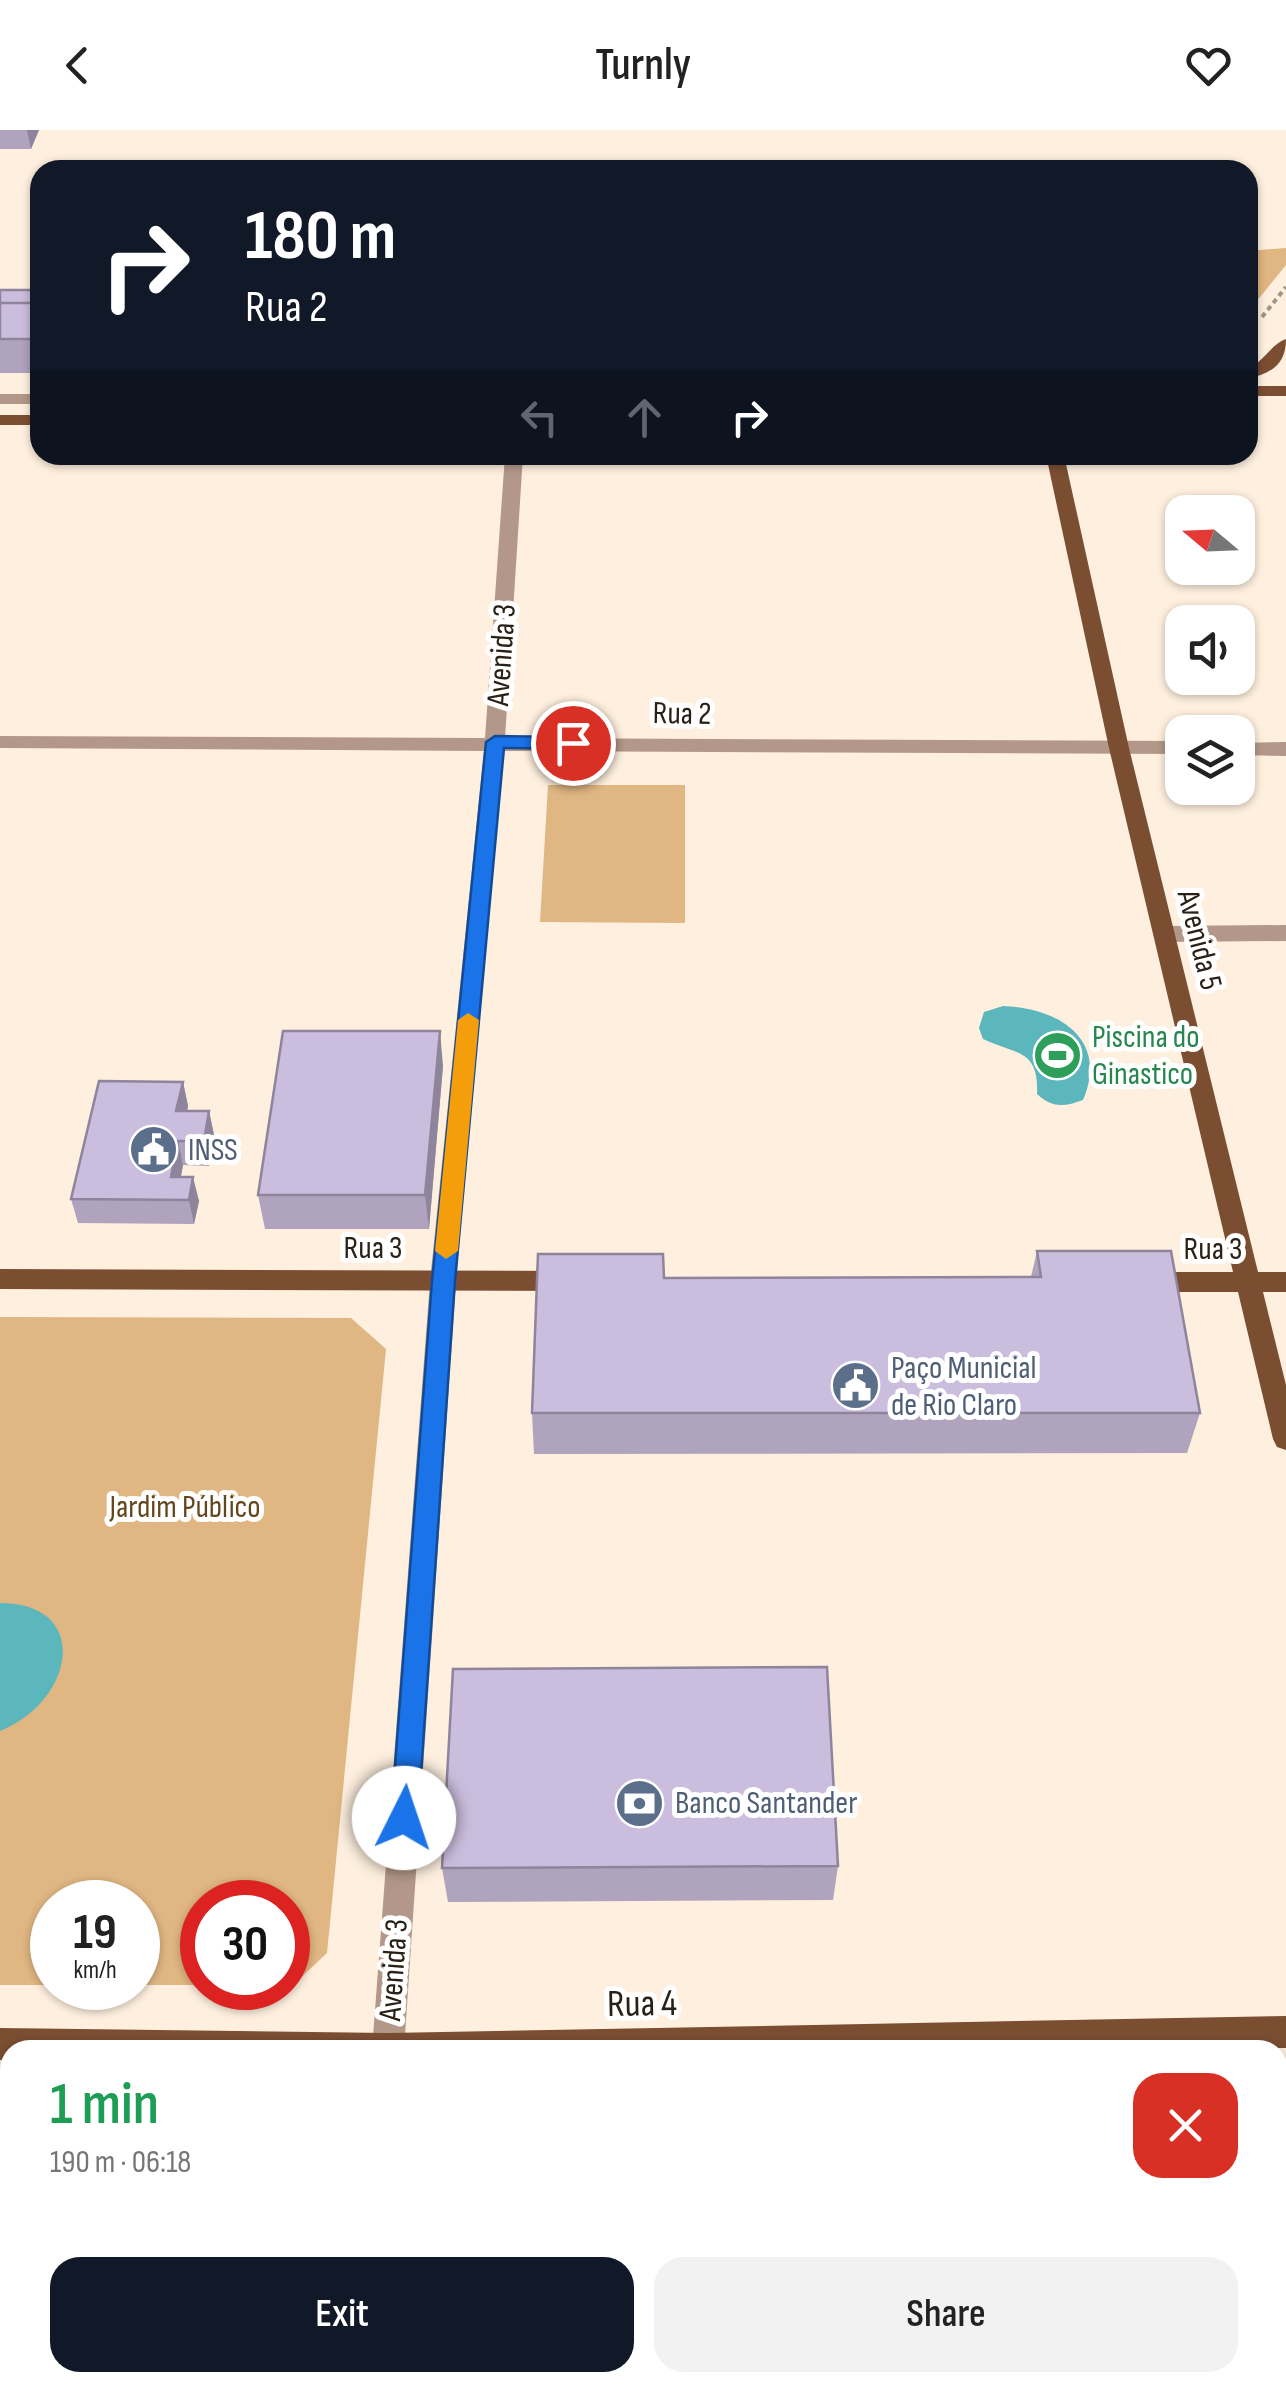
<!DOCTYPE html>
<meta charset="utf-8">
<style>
body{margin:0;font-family:"Sofia Sans Condensed",sans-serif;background:#f2f2f2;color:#222;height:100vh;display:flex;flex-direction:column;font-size:38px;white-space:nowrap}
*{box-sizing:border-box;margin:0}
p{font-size:32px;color:#767676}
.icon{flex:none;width:55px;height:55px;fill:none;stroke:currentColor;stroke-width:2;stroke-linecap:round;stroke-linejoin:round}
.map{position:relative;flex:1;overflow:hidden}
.details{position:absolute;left:0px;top:1910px;width:1288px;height:352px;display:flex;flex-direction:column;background:#fff;border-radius:30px 30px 0 0;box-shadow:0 2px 8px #0004}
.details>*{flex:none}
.banner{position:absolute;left:30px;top:30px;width:1228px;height:305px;border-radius:30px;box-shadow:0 2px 8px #0004;background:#111827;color:#fff;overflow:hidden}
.needle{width:65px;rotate:289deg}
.fabs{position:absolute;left:1165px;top:365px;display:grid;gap:20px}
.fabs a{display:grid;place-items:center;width:90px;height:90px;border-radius:20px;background:#fff;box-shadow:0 2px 8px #0004;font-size:50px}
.speed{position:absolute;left:30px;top:1750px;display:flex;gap:20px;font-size:50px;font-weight:700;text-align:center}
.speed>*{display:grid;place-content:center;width:130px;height:130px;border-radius:50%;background:#fff;box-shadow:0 2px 8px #0004;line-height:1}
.speed small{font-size:25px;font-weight:400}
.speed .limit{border:15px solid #d22;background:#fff;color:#111}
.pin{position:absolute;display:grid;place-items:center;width:85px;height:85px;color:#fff;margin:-42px;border:5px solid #fff;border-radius:50%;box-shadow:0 2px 10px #0007}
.me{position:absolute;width:110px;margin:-55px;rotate:4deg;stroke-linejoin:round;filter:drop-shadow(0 0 8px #0008)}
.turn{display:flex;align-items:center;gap:35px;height:210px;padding:0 50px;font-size:45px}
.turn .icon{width:130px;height:130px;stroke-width:2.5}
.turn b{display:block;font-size:70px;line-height:85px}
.lanes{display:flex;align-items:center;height:95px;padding:0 50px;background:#0003;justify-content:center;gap:50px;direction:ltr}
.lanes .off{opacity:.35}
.round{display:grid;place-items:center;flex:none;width:105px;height:105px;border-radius:30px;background:#f2f2f2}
.headline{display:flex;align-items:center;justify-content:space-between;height:170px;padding:0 50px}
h1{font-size:60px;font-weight:600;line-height:75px;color:#1e9e55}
.primary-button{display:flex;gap:20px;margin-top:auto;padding:20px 50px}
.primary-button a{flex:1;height:115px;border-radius:30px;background:#111827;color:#fff;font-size:40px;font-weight:600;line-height:115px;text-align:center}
.primary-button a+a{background:#f2f2f2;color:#222}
header{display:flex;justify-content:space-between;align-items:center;height:130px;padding:0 50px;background:#fff;font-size:45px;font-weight:600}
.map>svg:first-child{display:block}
.green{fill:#e0b682}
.water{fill:#5cb7bc}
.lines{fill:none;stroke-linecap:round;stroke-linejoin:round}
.path{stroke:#a39688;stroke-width:4;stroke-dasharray:5 4;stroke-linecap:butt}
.minor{fill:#b39889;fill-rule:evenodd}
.major{fill:#7b4e32;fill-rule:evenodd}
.wall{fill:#afa3be}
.shaded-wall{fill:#8e849b}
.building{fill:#cbbddd;stroke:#8e849b;stroke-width:2.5}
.route{fill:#1a73e8;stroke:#114b97;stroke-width:2.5}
.slow{fill:#f59e0b}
.labels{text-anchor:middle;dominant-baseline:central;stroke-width:10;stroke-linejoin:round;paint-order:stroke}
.street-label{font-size:32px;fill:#2a2116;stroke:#fff}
.leisure-label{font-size:32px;fill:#27864d;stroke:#fff;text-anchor:start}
.service-label{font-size:32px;fill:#4e5e75;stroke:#fff;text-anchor:start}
.park-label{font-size:32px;fill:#64461d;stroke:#fff}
.near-street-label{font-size:38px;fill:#2a2116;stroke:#fff}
</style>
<header><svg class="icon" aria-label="back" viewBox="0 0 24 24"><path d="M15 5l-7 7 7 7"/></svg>Turnly<svg class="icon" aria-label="heart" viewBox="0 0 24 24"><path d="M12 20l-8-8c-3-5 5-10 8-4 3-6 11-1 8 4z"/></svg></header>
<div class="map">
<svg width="1286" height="2262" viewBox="0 0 1286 2262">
<rect width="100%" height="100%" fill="#feefde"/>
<path class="green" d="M 1286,118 L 1286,135 L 1248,182 L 1248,121 Z
M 548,655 L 685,655 L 685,793 L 540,792 Z
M 0,1187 L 351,1188 L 386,1219 L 327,1823 L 293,1855 L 288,1855 L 288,1772 L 202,1772 L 202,1855 L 138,1855 L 138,1772 L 52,1772 L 52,1855 L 0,1855 Z"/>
<path class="water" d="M 1003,876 C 1059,878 1109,909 1083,970 C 1064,977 1052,978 1037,964 C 1039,919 1017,925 983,909 L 979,898 L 984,882 Z
M 0,1473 C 92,1473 75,1571 0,1601 Z"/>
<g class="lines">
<path class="path" d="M 1262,187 L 1286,157"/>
<path class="minor" d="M 0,264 L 40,264 L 40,274 L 0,274 Z
M 505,325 L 523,325 L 505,608 L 1182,611 L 1182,624 L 504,621 L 456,1151 L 404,1920 L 372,1920 L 430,1151 L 484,621 L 0,618 L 0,606 L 485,608 Z
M 1286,612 L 1286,626 L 1238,625 L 1238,613 Z
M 1286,795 L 1286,811 L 1164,812 L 1153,804 L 1164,796 Z
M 347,2252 L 381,2252 L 380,2262 L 346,2262 Z"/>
<path class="major" d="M 1286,209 C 1286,235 1271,243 1248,249 L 1248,238 C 1264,232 1271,214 1286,209 Z
M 1248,256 L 1286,256 L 1286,266 L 1248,266 Z
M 0,285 L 40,285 L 40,295 L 0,295 Z
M 1046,325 L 1064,325 L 1129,618 L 1258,1142 L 1286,1142 L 1286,1162 L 1263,1162 L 1286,1255 L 1286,1320 L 1277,1317 L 1273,1309 L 1238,1162 L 1146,1162 L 1137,1159 L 1133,1152 L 1137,1145 L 1146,1142 L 1233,1142 L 1109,618 Z
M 0,1139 L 571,1141 L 580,1144 L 584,1151 L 580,1158 L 571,1161 L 0,1159 Z
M 1286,1886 L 1286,1918 L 10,1920 L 10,1930 L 0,1930 L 0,1898 L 388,1903 Z"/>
</g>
<path class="wall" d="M 0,0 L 39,0 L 31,19 L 0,19 Z
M 0,160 L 40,160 L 40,243 L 0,243 Z
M 443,936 L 429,1099 L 265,1099 L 258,1065 Z
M 183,952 L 188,976 L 187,981 L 209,981 L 214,1005 L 209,1036 L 183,1035 L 181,1047 L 199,1071 L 194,1094 L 78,1093 L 71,1069 Z
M 1037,1121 L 1200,1283 L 1187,1323 L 534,1324 L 532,1283 L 664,1148 L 1031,1147 Z
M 838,1736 L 833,1770 L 448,1772 L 442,1738 Z
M 0,1956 L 10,1956 L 10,2222 L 0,2222 Z"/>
<path class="shaded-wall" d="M 27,0 L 39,0 L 31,19 Z
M 440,901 L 443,936 L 429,1099 L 425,1065 Z
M 183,952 L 188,976 L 182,1005 L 176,981 Z
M 209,981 L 214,1005 L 209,1036 L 204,1011 Z
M 178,1011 L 183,1035 L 176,1071 L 171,1047 Z
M 193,1047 L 199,1071 L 194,1094 L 189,1070 Z"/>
<path class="building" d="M 0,160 L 40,160 L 40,173 L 0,173 Z
M 0,173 L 40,173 L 40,209 L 0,209 Z
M 283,901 L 440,901 L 425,1065 L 258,1065 Z
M 99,951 L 183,952 L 176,981 L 209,981 L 204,1011 L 178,1011 L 171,1047 L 193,1047 L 189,1070 L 71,1069 Z
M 1037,1121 L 1171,1121 L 1200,1283 L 532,1283 L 538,1124 L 663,1124 L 664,1148 L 1041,1147 Z
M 827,1537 L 838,1736 L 442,1738 L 453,1539 Z
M 0,1956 L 10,1956 L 10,2199 L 0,2198 Z"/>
<path class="route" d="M 495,606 L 573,607 L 583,613 L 573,619 L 504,618 L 455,1151 L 418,1688 L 414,1697 L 404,1701 L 395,1697 L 391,1688 L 432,1151 L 486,612 Z"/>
<path class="slow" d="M 468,883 L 479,890 L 458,1121 L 446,1129 L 435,1121 L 458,890 Z"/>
<defs>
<symbol id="stadium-disc" viewBox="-11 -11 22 22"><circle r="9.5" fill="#2e9e5b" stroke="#fff"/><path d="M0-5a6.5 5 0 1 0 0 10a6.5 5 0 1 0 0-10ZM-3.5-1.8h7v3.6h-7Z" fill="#fff"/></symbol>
<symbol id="civic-disc" viewBox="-11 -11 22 22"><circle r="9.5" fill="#5c6f8a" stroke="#fff"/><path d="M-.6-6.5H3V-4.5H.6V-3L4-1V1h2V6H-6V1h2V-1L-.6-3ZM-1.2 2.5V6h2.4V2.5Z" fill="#fff"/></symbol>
<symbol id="bank-disc" viewBox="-11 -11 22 22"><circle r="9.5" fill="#5c6f8a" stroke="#fff"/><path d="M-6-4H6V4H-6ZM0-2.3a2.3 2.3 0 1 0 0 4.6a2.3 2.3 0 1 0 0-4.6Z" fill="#fff"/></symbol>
</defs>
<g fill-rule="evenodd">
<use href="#stadium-disc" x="1030" y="898" width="55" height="55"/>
<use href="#civic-disc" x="126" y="992" width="55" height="55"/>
<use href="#civic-disc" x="828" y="1228" width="55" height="55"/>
<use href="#bank-disc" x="612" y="1646" width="55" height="55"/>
</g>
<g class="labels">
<g class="street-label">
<text transform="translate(502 525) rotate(-86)">Avenida 3</text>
<text transform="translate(682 584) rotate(1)">Rua 2</text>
<text transform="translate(1199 810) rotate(76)">Avenida 5</text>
<text x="373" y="1118">Rua 3</text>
<text x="1213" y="1119">Rua 3</text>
<text transform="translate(394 1840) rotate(-86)">Avenida 3</text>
</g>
<g class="leisure-label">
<text x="1092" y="907">Piscina do<tspan x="1092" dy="37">Ginastico</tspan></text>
</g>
<g class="service-label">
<text x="188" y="1020">INSS</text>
<text x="891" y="1238">Paço Municial<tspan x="891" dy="37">de Rio Claro</tspan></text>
<text x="675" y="1673">Banco Santander</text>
</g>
<g class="park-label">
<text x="185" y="1377">Jardim Público</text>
</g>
<g class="near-street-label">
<text transform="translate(642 1874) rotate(-1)">Rua 4</text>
</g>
</g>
</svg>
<div class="fabs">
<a><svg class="needle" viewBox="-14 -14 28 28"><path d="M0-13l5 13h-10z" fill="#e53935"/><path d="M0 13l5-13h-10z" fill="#767676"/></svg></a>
<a><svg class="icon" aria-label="sound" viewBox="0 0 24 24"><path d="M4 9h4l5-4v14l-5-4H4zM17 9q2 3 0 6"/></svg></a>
<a><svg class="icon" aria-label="layers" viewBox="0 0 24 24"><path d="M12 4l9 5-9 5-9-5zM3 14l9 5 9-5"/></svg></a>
</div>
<div class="speed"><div>19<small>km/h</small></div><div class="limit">30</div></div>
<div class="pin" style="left:573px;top:613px;background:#d93025"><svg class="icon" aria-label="arrive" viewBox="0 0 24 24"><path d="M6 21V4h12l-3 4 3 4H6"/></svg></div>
<svg class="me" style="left:404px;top:1688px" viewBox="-20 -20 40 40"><circle r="19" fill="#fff"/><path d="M0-13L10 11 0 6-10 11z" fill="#1a73e8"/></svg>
<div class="banner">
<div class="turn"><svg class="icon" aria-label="right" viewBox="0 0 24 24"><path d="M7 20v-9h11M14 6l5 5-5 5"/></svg><div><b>180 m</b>Rua 2</div></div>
<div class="lanes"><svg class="icon off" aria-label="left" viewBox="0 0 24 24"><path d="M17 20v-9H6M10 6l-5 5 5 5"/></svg><svg class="icon off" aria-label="ahead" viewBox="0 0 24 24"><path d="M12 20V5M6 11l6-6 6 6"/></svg><svg class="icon" aria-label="right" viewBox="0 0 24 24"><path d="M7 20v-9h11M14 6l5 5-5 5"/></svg></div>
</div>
<section class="details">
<div class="headline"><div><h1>1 min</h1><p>190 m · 06:18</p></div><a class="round" style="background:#d93025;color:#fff"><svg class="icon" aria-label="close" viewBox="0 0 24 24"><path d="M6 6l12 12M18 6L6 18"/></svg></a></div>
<div class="primary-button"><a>Exit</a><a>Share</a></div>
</section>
</div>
